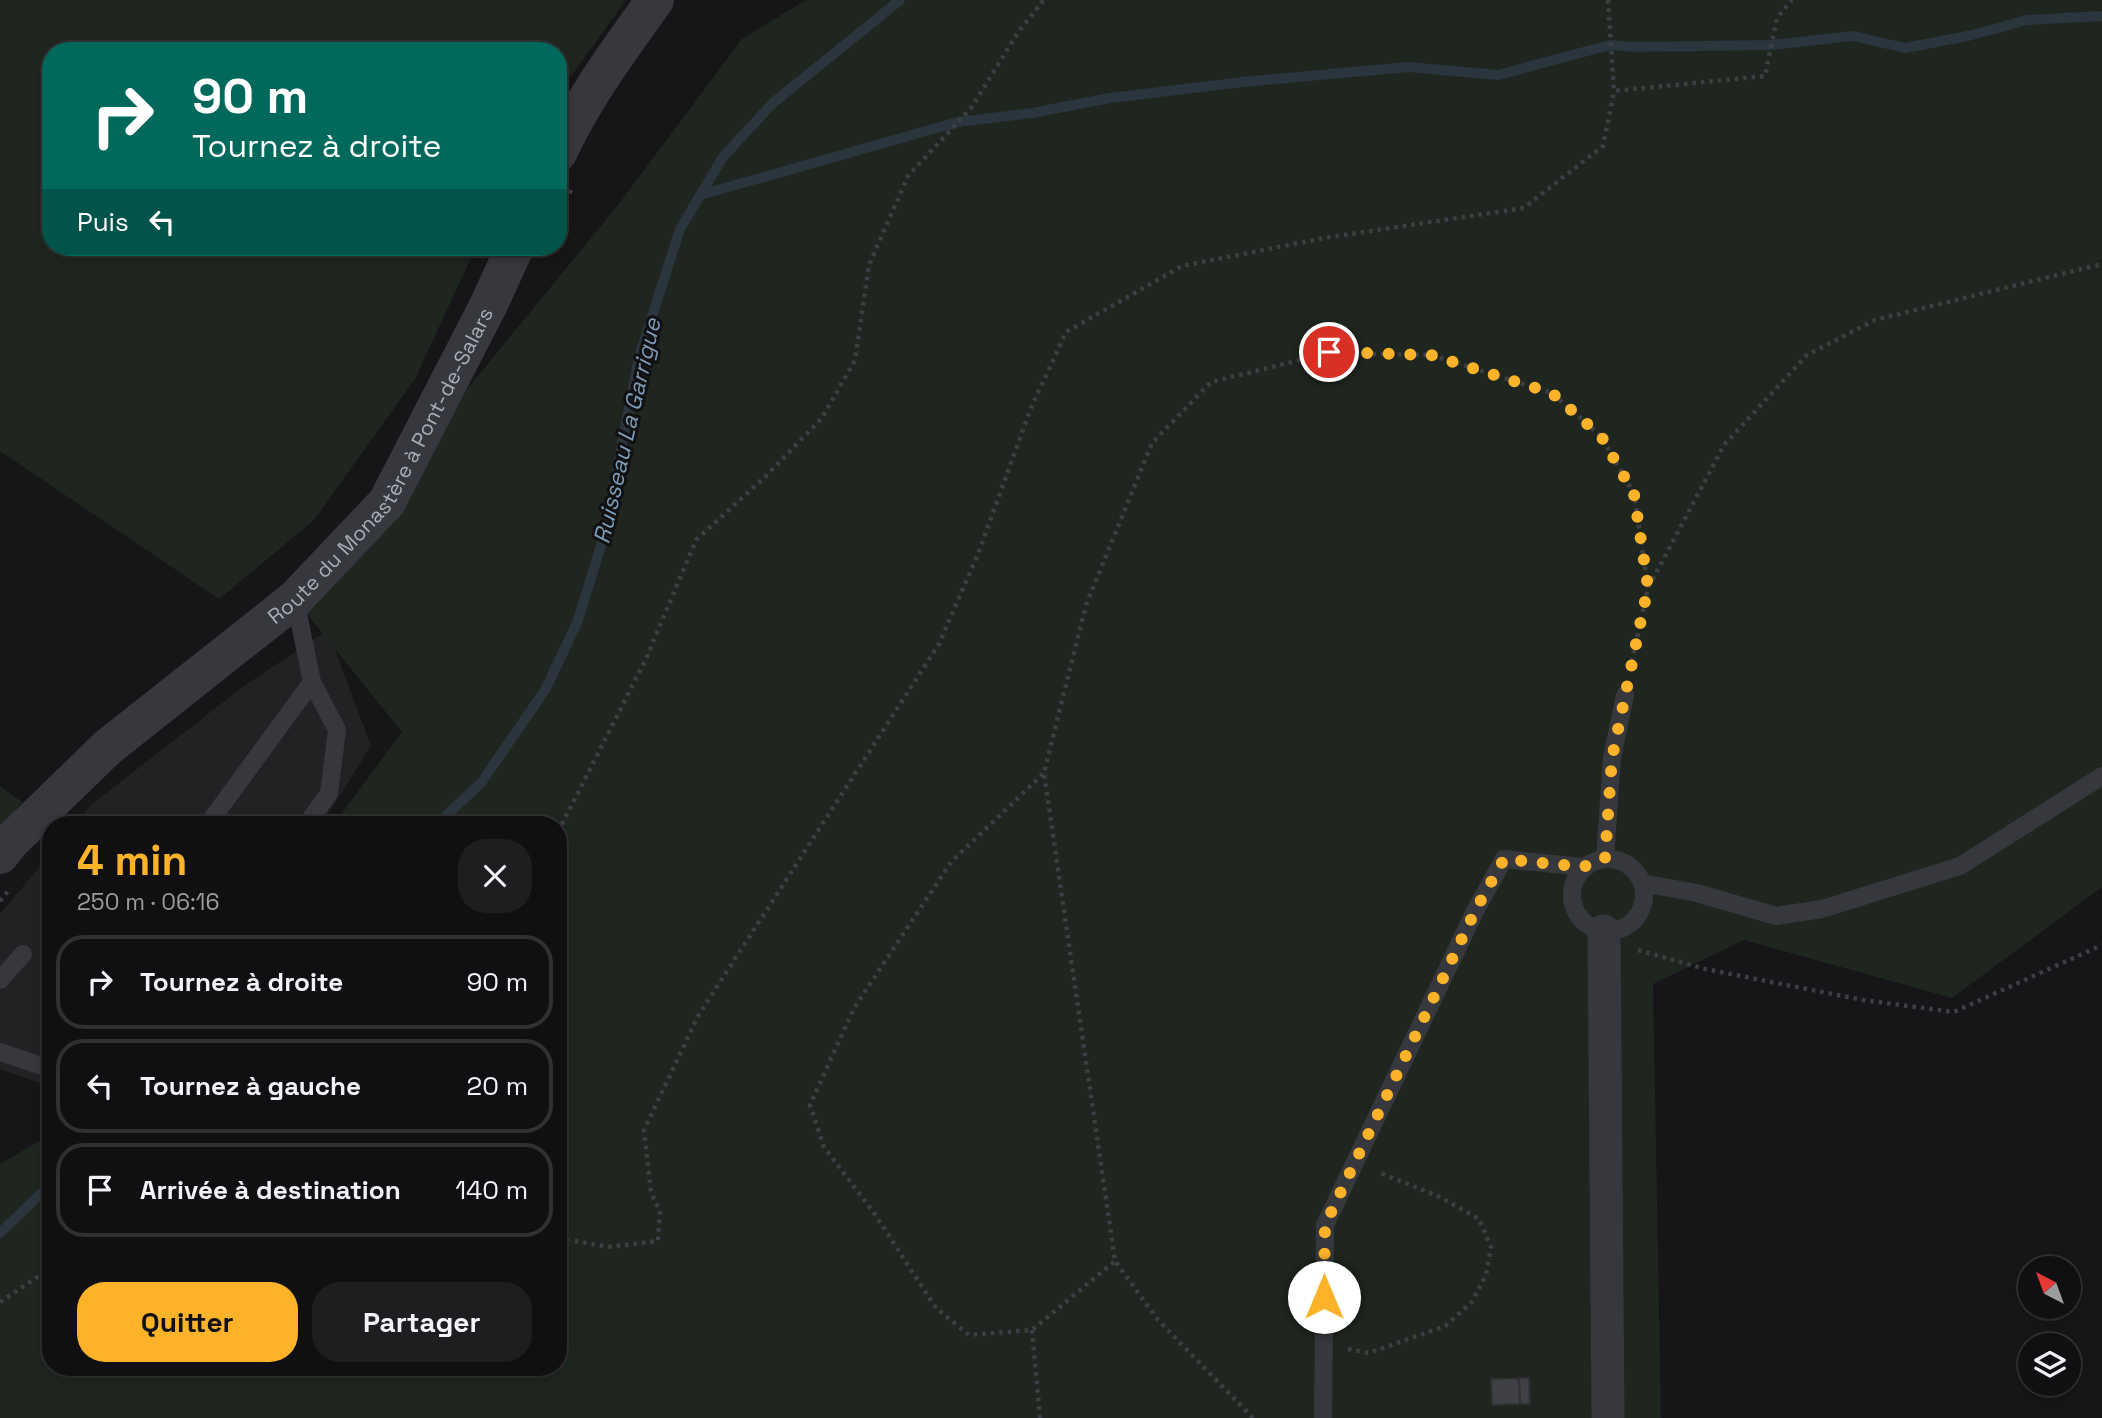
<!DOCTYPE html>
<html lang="fr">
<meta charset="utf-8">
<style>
body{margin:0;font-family:"Space Grotesk",sans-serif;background:#1e1e20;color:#f1f3f6;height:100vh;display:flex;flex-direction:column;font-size:26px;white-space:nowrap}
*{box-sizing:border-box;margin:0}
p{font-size:23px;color:#9c9d9f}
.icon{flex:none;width:38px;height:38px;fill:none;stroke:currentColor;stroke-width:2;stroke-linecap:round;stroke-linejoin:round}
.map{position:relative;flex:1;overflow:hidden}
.sheet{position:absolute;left:42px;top:816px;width:525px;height:560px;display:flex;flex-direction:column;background:#101012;border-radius:28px;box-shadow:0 4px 10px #0003,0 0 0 2px #303032}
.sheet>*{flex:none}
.guide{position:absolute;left:42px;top:42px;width:525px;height:214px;border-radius:28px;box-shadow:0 4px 10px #0003,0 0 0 2px #303032;background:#00695c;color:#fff;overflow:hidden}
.needle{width:46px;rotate:319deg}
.fabs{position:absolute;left:2018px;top:1256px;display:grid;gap:14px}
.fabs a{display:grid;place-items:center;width:63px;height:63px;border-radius:50%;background:#101012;box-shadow:0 4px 10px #0003,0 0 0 2px #303032;font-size:35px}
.pin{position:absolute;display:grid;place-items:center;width:60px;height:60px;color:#fff;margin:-30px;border:4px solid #fff;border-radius:50%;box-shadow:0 2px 7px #0007}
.me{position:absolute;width:77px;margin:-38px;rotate:0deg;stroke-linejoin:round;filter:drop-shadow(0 0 5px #0008)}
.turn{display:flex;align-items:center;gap:24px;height:147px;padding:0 35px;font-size:32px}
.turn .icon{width:91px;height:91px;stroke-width:2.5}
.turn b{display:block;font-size:49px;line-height:60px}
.then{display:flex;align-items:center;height:66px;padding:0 35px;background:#0003;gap:14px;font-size:26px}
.round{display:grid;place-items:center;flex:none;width:74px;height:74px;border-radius:28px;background:#1e1e20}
.overview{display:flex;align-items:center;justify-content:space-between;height:119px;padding:0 35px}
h1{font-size:42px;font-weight:700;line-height:52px;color:#fcb32a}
.action{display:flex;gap:14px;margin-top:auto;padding:14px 35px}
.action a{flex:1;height:80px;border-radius:28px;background:#fcb32a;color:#111;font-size:28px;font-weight:700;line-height:80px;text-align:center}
.action a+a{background:#1e1e20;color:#f1f3f6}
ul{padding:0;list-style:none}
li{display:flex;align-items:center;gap:21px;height:94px;margin:0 14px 10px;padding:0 21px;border:4px solid #303032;border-radius:28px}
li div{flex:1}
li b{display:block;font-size:26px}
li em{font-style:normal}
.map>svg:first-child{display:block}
.built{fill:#222225}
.green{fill:#1e261f}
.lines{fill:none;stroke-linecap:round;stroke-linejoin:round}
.stream{stroke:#2b353d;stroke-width:10}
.building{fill:#404145;stroke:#303034;stroke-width:2}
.path{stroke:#3d3f44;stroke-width:4.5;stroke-dasharray:3.5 5;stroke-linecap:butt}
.service{stroke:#37383d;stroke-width:18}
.minor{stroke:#37383d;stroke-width:33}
.tertiary{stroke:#37383d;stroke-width:38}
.route{stroke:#fcb32a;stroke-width:12;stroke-dasharray:0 21.6}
.labels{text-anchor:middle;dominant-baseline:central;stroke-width:6;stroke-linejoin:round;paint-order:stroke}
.street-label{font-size:21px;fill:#a7adb9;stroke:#111113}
.water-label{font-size:23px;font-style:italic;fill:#7c9bb6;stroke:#111113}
</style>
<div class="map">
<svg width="2102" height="1418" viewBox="0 0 2102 1418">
<rect width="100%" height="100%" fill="#161618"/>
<path class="built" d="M 328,630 L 371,746 L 322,824 L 75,824 L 92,804 L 244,686 Z
M 51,853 L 51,1087 L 0,1069 L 0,914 Z"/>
<path class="green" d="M 0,0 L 626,0 L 558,94 L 558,51 L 51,51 L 51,247 L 476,247 L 415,379 L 314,520 L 219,599 L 0,451 Z
M 806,0 L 2102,0 L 2102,887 L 1952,998 L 1744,940 L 1653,984 L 1661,1418 L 0,1418 L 0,1164 L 51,1134 L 51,1367 L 558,1367 L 558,824 L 334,824 L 402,732 L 295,599 L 618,205 L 742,39 Z
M 0,786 L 22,802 L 0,828 Z"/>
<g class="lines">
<path class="stream" d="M 700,195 L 958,122 L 1032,113 L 1110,98 L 1243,82 L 1409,67 L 1498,75 L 1610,45 L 1632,47 L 1771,45 L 1853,36 L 1905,48 L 1968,36 L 2027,20 L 2102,16
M 437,824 L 481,783 L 545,690 L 577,623 L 604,536 L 639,357 L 680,229 L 723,157 L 773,103 L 900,0
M 0,1233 L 51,1184"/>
</g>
<path class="building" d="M 1519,1378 L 1520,1404 L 1492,1405 L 1491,1379 Z
M 1519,1378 L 1529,1378 L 1530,1404 L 1520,1404 Z"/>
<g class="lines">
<path class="path" d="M 1608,0 L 1614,91 L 1765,76 L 1777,18 L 1792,0
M 558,216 L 573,186
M 1630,670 L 1648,588 L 1724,445 L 1807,355 L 1875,320 L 2102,264
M 1043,774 L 951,862 L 854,1008 L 810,1105 L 824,1147 L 874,1213 L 936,1308 L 969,1335 L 1032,1330 L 1115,1261
M 558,832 L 645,661 L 696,540 L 767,475 L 822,418 L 855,360 L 869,265 L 908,176 L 971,108 L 1019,31 L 1043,1 L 1048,0
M 0,901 L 8,891
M 1638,950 L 1705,969 L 1863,1000 L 1954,1012 L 2102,945
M 558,1238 L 608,1247 L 658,1241 L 660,1211 L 651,1193 L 644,1130 L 698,1016 L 939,644 L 978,554 L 1031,408 L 1066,332 L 1182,266 L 1324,238 L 1524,208 L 1603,146 L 1614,91
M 0,1302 L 51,1268
M 1032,1330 L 1040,1418
M 1348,1349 L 1369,1353 L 1445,1326 L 1472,1302 L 1486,1275 L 1491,1247 L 1479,1219 L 1440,1197 L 1378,1172
M 1253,1418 L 1158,1320 L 1115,1261 L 1044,773 L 1086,605 L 1152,443 L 1211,382 L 1329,353 L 1431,355 L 1552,393 L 1601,436 L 1634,494 L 1648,588"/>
<path class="service" d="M 208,824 L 312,682 L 295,599
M 307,824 L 329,793 L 337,730 L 312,682
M 1605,858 L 1612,758 L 1625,695
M1572 895a36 36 0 1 1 72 0a36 36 0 1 1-72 0Z
M 1642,883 L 1697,893 L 1776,916 L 1822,909 L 1960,866 L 2102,776
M 0,980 L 23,954
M 0,1052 L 51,1069
M 1323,1418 L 1325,1225 L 1476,909 L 1504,859 L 1583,867"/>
<path class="minor" d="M 1604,931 L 1608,1418"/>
<g class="tertiary">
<path d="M 558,153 C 583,98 620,49 655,0"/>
<path id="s1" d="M 0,855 L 11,841 L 108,747 L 295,599 L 387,502 L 489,304 L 515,247"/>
</g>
</g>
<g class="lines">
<path class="route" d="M 1324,1297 L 1325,1225 L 1476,909 L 1504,859 L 1583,867 L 1605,858 L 1612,758 L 1648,587 L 1634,494 L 1601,436 L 1552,393 L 1431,355 L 1329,352"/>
</g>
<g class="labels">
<g class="street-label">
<text stroke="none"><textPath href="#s1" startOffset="551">Route du Monastère à Pont-de-Salars</textPath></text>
</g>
<g class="water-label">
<text transform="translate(627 431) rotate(-77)">Ruisseau La Garrigue</text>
</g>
</g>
</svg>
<div class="fabs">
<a><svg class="needle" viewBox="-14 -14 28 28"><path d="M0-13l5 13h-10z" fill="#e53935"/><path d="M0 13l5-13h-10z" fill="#9c9d9f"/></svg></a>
<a><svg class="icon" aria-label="layers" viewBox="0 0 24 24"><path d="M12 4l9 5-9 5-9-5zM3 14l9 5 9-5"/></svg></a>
</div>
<div class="pin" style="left:1329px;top:352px;background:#d93025"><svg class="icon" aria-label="arrive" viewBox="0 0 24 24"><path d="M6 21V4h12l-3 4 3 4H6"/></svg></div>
<svg class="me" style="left:1324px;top:1297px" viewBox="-20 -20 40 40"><circle r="19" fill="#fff"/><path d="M0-13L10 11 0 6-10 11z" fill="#fcb32a"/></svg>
<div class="guide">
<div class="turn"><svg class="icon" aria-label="right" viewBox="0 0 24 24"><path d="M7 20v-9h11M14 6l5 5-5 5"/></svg><div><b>90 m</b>Tournez à droite</div></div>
<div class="then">Puis<svg class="icon" aria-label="left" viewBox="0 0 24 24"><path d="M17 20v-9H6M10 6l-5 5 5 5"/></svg></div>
</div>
<section class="sheet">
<div class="overview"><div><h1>4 min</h1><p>250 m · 06:16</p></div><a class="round"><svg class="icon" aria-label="close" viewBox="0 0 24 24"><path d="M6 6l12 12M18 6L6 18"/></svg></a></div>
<ul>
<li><svg class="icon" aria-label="right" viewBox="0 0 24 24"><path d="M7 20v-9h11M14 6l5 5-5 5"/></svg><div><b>Tournez à droite</b></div><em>90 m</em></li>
<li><svg class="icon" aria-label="left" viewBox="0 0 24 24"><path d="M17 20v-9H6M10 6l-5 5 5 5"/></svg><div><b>Tournez à gauche</b></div><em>20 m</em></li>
<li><svg class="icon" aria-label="arrive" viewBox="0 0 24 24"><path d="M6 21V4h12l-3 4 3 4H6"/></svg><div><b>Arrivée à destination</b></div><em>140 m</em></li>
</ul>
<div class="action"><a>Quitter</a><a>Partager</a></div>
</section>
</div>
